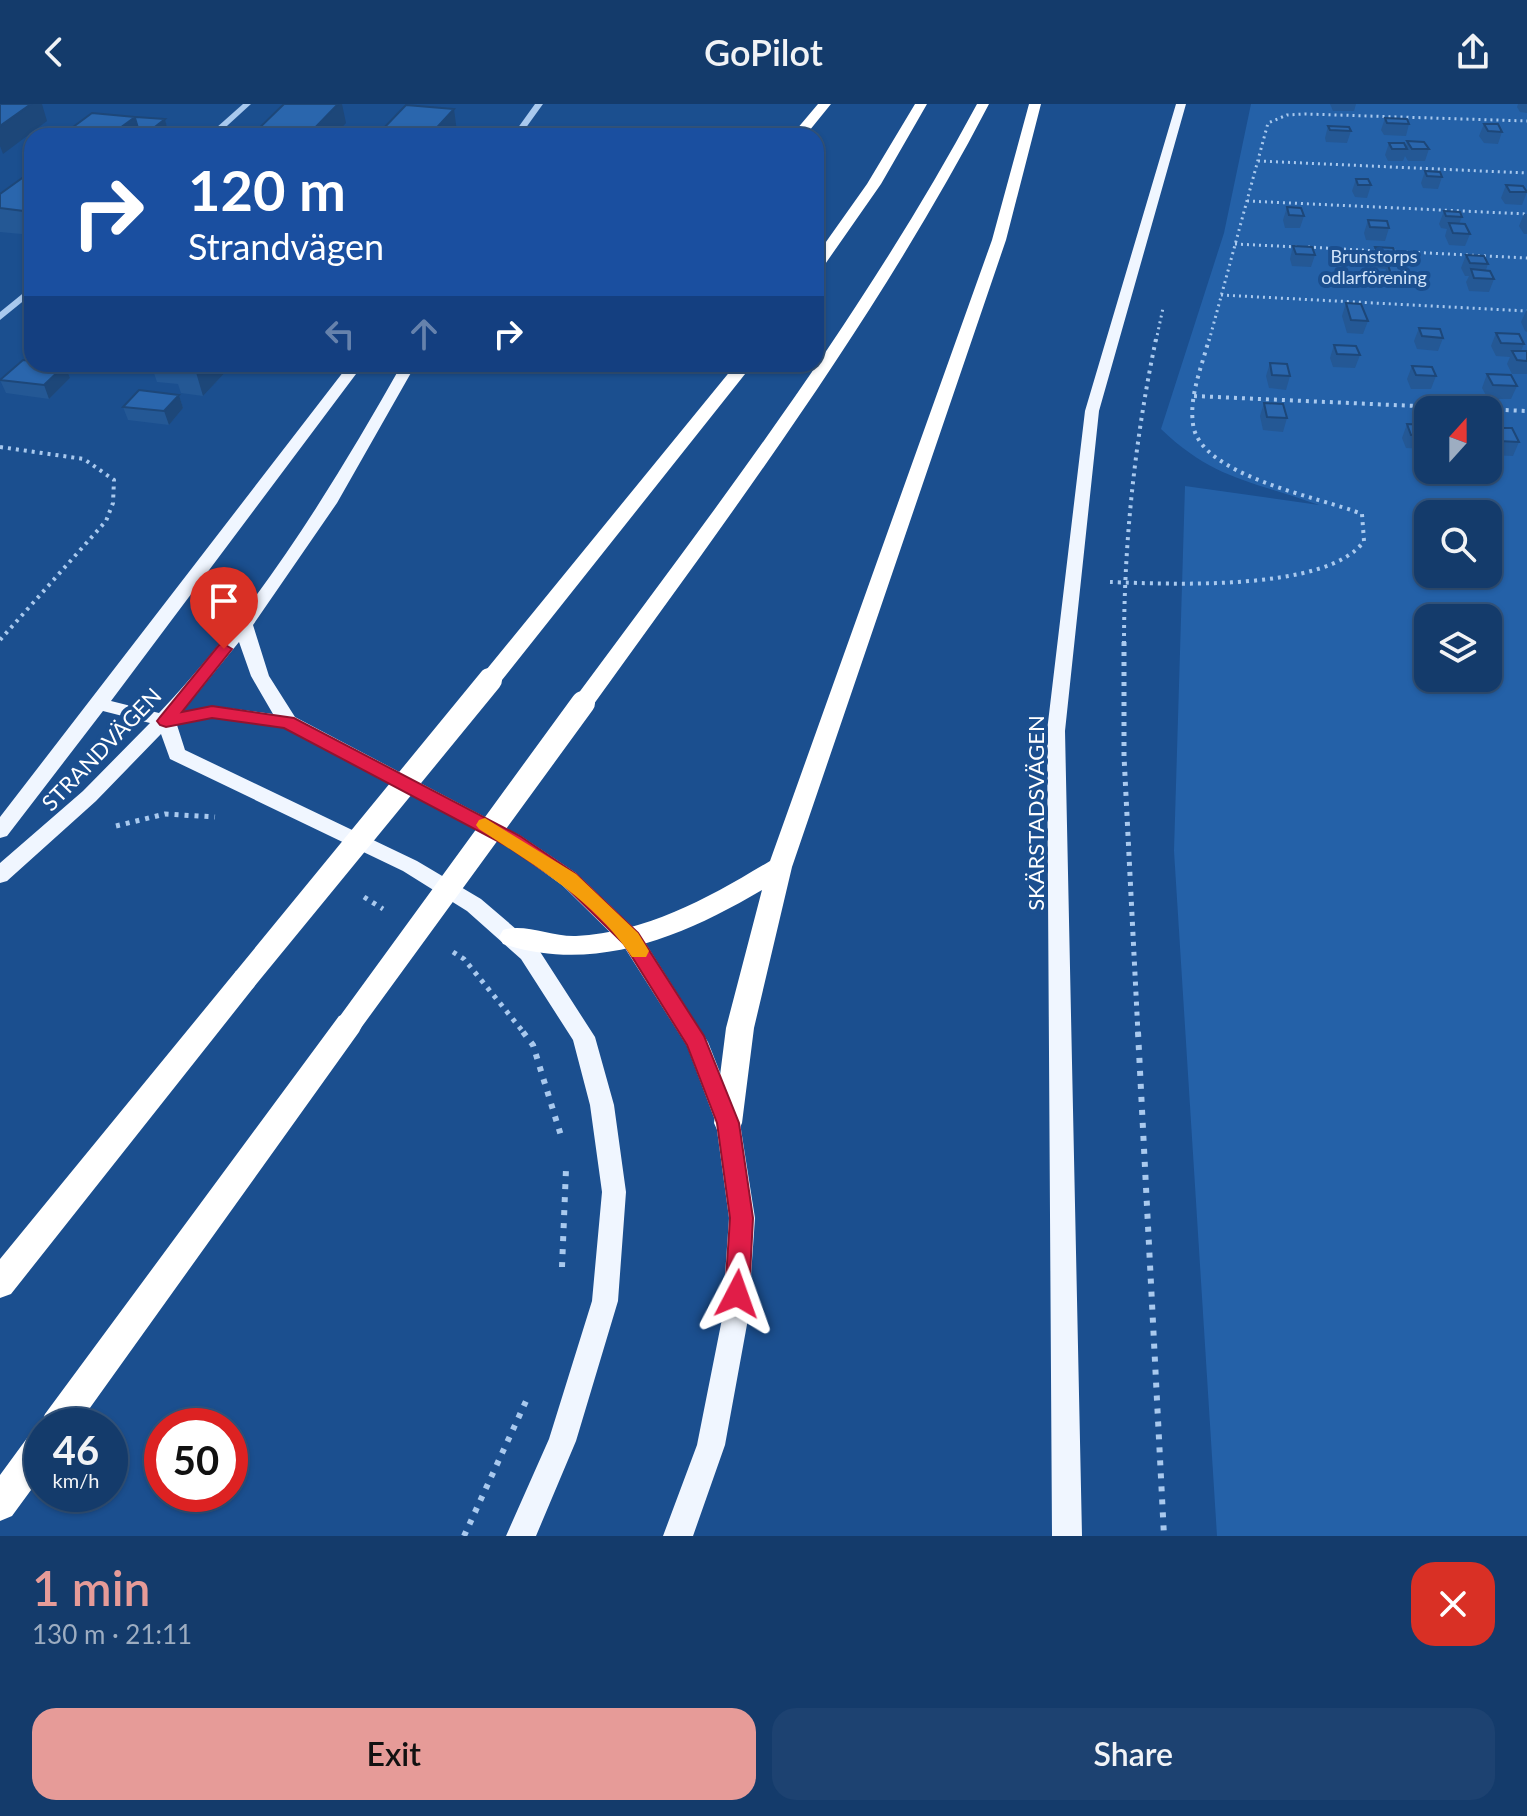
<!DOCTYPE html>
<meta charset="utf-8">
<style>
body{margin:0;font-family:Lato,sans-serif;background:#1d4271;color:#f1f3f6;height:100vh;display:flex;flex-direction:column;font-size:30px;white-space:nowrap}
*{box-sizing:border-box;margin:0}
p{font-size:26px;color:#9dadc1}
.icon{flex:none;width:44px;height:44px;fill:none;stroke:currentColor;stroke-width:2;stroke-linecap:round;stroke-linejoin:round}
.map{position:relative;height:1432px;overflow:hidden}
.side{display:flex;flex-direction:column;background:#143b6b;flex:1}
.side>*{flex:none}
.banner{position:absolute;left:24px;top:24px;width:800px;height:244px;border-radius:24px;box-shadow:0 2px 6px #0004,0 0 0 2px #33557e;background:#1a4fa0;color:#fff;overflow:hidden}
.needle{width:52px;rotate:21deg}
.tools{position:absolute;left:1414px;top:292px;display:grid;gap:16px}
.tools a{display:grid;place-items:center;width:88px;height:88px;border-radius:16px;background:#143b6b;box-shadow:0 2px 6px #0004,0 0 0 2px #33557e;font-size:40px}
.speed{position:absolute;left:24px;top:1304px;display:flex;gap:16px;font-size:40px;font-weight:700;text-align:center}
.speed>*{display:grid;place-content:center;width:104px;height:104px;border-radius:50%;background:#143b6b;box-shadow:0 2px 6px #0004,0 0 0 2px #33557e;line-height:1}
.speed small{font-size:20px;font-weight:400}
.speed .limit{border:12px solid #d22;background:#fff;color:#111}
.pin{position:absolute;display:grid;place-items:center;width:68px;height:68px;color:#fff;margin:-82px -34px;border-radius:50% 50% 50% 0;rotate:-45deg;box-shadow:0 0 8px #0007}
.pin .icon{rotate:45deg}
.me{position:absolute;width:88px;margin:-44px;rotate:4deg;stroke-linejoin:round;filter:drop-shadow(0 0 6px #0008)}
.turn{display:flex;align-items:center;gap:28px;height:168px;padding:0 32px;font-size:36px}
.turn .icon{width:104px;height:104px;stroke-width:2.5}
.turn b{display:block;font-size:56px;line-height:68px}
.lanes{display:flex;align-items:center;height:76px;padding:0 32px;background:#0003;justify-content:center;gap:40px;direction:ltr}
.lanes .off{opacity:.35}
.round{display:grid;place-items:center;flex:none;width:84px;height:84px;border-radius:24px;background:#1d4271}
.summary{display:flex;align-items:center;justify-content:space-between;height:136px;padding:0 32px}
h1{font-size:48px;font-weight:600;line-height:60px;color:#e69b98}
.button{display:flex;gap:16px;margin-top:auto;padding:16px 32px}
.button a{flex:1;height:92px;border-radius:24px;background:#e69b98;color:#111;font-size:32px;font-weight:600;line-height:92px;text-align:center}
.button a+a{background:#1d4271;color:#f1f3f6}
header{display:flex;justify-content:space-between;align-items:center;height:104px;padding:0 32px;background:#143b6b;font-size:36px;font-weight:600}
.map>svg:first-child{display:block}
.green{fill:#2461a8;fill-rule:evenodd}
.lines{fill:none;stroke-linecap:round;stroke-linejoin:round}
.path-far3{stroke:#a9c9ee;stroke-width:3;stroke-dasharray:2 4;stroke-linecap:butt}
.path-far2{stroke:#a9c9ee;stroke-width:4;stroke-dasharray:3 5;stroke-linecap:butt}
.path-far1{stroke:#a9c9ee;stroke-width:5;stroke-dasharray:4 6;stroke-linecap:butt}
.path{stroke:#a9c9ee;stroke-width:6;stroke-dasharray:5 8;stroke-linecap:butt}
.minor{fill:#a9c9ee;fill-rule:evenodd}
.major{fill:#f0f6ff;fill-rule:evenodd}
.highway{fill:#fff;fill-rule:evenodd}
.highway-bridge{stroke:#fff;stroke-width:24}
.wall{fill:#245895}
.shaded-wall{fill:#1d4779}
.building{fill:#2a66ad;stroke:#1d4779;stroke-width:2}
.route{fill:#e11d48;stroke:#92132f;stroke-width:2}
.slow{fill:#f59e0b}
.labels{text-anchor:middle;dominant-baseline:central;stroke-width:8;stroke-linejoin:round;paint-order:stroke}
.far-park-label{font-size:18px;fill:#cfe3fa;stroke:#1b4f8f}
.street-label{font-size:22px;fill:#fff;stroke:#1b4f8f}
</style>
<header><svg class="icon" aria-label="back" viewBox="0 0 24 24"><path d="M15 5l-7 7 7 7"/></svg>GoPilot<svg class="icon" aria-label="share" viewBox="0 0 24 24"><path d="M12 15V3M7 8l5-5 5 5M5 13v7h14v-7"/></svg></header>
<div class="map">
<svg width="1527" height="1432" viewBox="0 0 1527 1432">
<rect width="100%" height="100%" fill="#1b4f8f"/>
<path class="green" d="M 1251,0 L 1527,0 L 1527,1432 L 1217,1432 L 1174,747 L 1185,382 L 1319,401 C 1253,377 1214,376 1161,325 L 1224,129 ZM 1428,306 L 1488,306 L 1488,366 L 1428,366 ZM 1428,410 L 1488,410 L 1488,470 L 1428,470 ZM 1428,514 L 1488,514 L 1488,574 L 1428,574 Z"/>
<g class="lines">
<path class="path-far3" d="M 1258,57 L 1527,69
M 1247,97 L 1527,110
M 1235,140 L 1298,143
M 1308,143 L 1378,147
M 1388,147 L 1527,154
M 1221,191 L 1527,207
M 1156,237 L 1163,204
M 1209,237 L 1268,19 L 1287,11 L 1305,10 L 1527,17"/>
<path class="path-far2" d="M 1194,292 L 1527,307
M 0,343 L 84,355 L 114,376 L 113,399 L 106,417 L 0,536
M 1110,478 C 1169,480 1328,488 1364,437 L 1362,410 C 1320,393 1199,372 1193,320 C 1189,292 1202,262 1209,235
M 1124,540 C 1124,437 1135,335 1156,235"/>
<path class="path-far1" d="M 1124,538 L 1124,652 L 1138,930
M 116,722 L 165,710 L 215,713
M 364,793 L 383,805
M 453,848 L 464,855 L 525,930"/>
<path class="path" d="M 523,928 L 533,941 L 562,1035
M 1138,928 L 1164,1432
M 562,1163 L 566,1065
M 464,1432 L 527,1295"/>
<path class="minor" d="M 243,0 L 251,0 L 216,32 L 207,32 Z
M 535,0 L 543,0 L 520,32 L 512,32 Z
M 32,182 L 32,190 L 0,216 L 0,208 Z"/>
<path class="major" d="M 1176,0 L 1186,0 L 1099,307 L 1065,627 L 1082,1432 L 1052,1432 L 1047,627 L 1085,307 Z
M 402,260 L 416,260 L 337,399 L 253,521 L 269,572 L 295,613 L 521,732 L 576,769 L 639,829 L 708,938 L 740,1019 L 755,1114 L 748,1215 L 725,1341 L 693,1432 L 663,1432 L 697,1341 L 722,1215 L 729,1114 L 716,1019 L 687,942 L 623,841 L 562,781 L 507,742 L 284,624 L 212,614 L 177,621 L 185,646 L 417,757 L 481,795 L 537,843 L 595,933 L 614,1001 L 626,1088 L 618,1197 L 576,1337 L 536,1432 L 506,1432 L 549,1335 L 592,1197 L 602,1088 L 590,1001 L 573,936 L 521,855 L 467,807 L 403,767 L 170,655 L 161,630 L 96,697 L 7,777 L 0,779 L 0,759 L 83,687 L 150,619 L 103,607 L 7,732 L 0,734 L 0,713 L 347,263 L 352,262 L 359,266 L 111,597 L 159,609 C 258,504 332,384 402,260 ZM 239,538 L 251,572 L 273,610 L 212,602 L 182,608 Z"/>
<path class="highway" d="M 818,0 L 831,0 L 805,32 L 791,32 Z
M 915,0 L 927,0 L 881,80 L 821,166 L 816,168 L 816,152 L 867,80 Z
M 977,0 L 989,0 C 877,215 732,408 591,604 L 575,604 L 572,599 L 575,594 C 718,401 863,212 977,0 Z
M 1029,0 L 1041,0 L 1006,136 L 792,763 L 754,924 L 742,1019 L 738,1028 L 728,1032 L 718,1028 L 714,1019 L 726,924 L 762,786 C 682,833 595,870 503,840 L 499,833 L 503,826 C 525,819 552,833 576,832 C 649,828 708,794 770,757 L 992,136 Z
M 353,260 L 378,260 L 358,270 L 346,270 L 344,266 Z
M 736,260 L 753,260 L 498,581 L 482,581 L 479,576 L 482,571 Z
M 245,864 L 254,867 L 258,875 L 254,883 L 11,1190 L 0,1194 L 0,1155 L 236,867 Z
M 349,909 L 359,912 L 363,920 L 359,928 L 77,1322 L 42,1322 L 42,1371 L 12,1412 L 0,1417 L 0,1371 L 30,1330 L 42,1325 L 40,1322 L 45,1310 L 339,912 Z"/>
<path class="highway-bridge" d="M 245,875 L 490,576
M 349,920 L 583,599"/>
</g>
<path class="wall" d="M 1330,0 L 1356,0 L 1354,7 L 1333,7 Z
M 1518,0 L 1527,0 L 1527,9 L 1520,8 L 1517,3 Z
M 135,14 L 165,15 L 168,27 L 162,32 L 66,32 L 65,29 Z
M 1385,14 L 1409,20 L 1406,32 L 1384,31 L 1381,26 Z
M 1484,20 L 1502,28 L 1498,40 L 1484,39 L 1479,32 Z
M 1328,22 L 1351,27 L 1347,39 L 1326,38 L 1325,34 Z
M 381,27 L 457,28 L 454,32 L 382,32 Z
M 1407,37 L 1429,45 L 1425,57 L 1408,57 L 1405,52 L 1403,57 L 1388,57 L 1385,51 L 1389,39 L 1406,43 Z
M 32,67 L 32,131 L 0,128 L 0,90 Z
M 1425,67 L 1442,73 L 1438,85 L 1423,84 L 1421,79 Z
M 1356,75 L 1371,81 L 1367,94 L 1355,93 L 1352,87 Z
M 1506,81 L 1527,88 L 1522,101 L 1505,100 L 1501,94 Z
M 1287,103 L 1304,112 L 1300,124 L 1285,124 L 1283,116 Z
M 1444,107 L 1462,113 L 1459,120 L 1470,130 L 1465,142 L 1449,141 L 1445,132 L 1447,125 L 1441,124 L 1439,120 Z
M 1524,110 L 1527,110 L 1527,130 L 1524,130 L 1519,122 Z
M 1368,116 L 1389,124 L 1385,137 L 1366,136 L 1364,129 Z
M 1293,142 L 1315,151 L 1311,163 L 1292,162 L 1290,155 Z
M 1375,143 L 1396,152 L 1393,161 L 1408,170 L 1404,183 L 1387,183 L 1383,174 L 1386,165 L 1375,164 L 1371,156 Z
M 1466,151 L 1488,160 L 1486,166 L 1494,175 L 1489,188 L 1469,187 L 1466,178 L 1469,172 L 1465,172 L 1461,164 Z
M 1346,199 L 1368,217 L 1363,230 L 1347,229 L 1342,212 Z
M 1527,205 L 1527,228 L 1525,227 L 1521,218 Z
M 1419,224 L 1443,234 L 1438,247 L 1417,245 L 1414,237 Z
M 1496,229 L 1524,240 L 1521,247 L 1527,247 L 1527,270 L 1512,270 L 1507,260 L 1510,253 L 1496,252 L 1491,242 Z
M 1334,241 L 1360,251 L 1355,264 L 1333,263 L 1330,254 Z
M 1270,259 L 1290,272 L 1286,286 L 1269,284 L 1266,272 Z
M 151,260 L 233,260 L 203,292 L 181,289 L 178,280 L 157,278 Z
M 65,261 L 70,274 L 49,295 L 6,289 L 0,276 Z
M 1412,262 L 1436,272 L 1431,285 L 1411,285 L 1407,275 Z
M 1487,270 L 1517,282 L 1511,295 L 1488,295 L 1482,284 Z
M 179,291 L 183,304 L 169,321 L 128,316 L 123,303 Z
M 1264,299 L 1287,314 L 1283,328 L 1263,326 L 1260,312 Z
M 1407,320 L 1428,321 L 1428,345 L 1406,344 L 1402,334 Z
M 1492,324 L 1519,338 L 1513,352 L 1492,351 L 1488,342 L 1488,333 Z"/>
<path class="shaded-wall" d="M 31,0 L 42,0 L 47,17 L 3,50 L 0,42 L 0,22 Z
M 338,0 L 342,0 L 346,19 L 334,32 L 307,32 Z
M 454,5 L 457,28 L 454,32 L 430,32 Z
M 135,13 L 141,32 L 109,32 Z
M 165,15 L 168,27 L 162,32 L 152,32 L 151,26 Z
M 200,260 L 233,260 L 203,292 L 195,265 Z
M 65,261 L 70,274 L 49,295 L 44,281 Z
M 179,291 L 183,304 L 169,321 L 164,307 Z"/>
<path class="building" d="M 0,0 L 31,0 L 0,22 Z
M 284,0 L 338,0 L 307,32 L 251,32 Z
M 406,1 L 454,5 L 430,31 L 381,27 Z
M 92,9 L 135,13 L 109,32 L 67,32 L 71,29 L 65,29 Z
M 136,13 L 165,15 L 151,26 L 138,24 L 135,14 Z
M 1385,14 L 1407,15 L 1409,20 L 1387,19 Z
M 1484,20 L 1498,20 L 1502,28 L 1488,27 Z
M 1328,22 L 1349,23 L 1351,27 L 1330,26 Z
M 1407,37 L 1424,38 L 1429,45 L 1412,45 Z
M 1389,39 L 1404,39 L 1407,45 L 1392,45 Z
M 32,67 L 32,108 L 0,104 L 0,90 Z
M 1425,67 L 1440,68 L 1442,73 L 1427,72 Z
M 1356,75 L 1368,75 L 1371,81 L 1358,81 Z
M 1506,81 L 1523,82 L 1527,88 L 1510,88 Z
M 1287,103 L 1301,104 L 1304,112 L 1289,111 Z
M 1444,107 L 1460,108 L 1462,113 L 1446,112 Z
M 1368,116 L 1387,117 L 1389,124 L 1370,123 Z
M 1449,119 L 1465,120 L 1470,130 L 1453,129 Z
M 1293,142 L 1312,143 L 1315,151 L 1296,150 Z
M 1375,143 L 1393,144 L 1396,152 L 1379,152 Z
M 1466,151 L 1484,152 L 1488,160 L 1470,159 Z
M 1388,161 L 1404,162 L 1408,170 L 1391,170 Z
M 1471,165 L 1490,167 L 1494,175 L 1474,174 Z
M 1346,199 L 1361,200 L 1368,217 L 1351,216 Z
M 1419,224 L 1440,225 L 1443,234 L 1422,232 Z
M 1496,229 L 1519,230 L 1524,240 L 1501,239 Z
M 1334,241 L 1356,242 L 1360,251 L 1337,250 Z
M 1512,247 L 1527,247 L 1527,257 L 1517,256 Z
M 23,256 L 32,257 L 32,260 L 65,261 L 44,281 L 0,276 Z
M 1270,259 L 1287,260 L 1290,272 L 1272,271 Z
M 175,260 L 200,260 L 195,265 L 172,263 Z
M 1412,262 L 1432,263 L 1436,272 L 1416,271 Z
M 1487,270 L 1511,271 L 1517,282 L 1493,281 Z
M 139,286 L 179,291 L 164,307 L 123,303 Z
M 1264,299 L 1283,300 L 1287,314 L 1267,313 Z
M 1407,320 L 1428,321 L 1428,331 L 1411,331 Z
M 1492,324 L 1512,324 L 1519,338 L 1498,337 Z"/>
<path class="route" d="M 224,540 L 232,545 L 182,608 L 212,602 L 294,614 L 520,732 L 576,770 L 638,829 L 704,932 L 739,1019 L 753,1114 L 749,1190 L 745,1198 L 737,1201 L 729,1198 L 725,1190 L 730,1114 L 717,1019 L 687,941 L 624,840 L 563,780 L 507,742 L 284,624 L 212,614 L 166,623 L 160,621 L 157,617 L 160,613 L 219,541 Z"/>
<path class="slow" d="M 485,714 L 576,770 L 638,829 L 649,847 L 646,853 L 632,853 C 595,797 534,761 479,725 L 476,721 L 479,716 Z"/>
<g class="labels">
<g class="far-park-label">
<text x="1374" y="152">Brunstorps<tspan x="1374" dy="21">odlarförening</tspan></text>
</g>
<g class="street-label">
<text transform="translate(101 645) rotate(-46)">STRANDVÄGEN</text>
<text transform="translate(1035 709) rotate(-90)">SKÄRSTADSVÄGEN</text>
</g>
</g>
</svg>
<div class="tools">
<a><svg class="needle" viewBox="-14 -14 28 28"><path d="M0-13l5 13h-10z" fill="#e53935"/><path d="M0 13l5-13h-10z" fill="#9dadc1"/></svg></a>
<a><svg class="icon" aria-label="search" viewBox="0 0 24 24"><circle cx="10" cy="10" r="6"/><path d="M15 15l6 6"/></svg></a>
<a><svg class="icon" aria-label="layers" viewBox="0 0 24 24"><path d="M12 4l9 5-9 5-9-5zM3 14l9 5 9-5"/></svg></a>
</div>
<div class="speed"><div>46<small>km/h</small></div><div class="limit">50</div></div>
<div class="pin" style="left:224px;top:545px;background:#d93025"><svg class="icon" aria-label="arrive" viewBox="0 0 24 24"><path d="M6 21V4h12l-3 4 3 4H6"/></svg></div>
<svg class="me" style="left:737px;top:1190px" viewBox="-20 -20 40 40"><path d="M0-17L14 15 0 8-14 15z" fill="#e11d48" stroke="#fff" stroke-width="4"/></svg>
<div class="banner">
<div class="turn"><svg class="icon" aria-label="right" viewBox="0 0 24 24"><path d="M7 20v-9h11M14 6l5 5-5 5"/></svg><div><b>120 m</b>Strandvägen</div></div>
<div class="lanes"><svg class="icon off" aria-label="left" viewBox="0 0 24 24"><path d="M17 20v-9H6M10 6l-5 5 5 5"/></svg><svg class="icon off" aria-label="ahead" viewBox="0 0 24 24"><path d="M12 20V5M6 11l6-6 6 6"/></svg><svg class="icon" aria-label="right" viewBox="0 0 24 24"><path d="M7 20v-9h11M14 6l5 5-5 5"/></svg></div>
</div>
</div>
<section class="side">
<div class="summary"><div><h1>1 min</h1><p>130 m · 21:11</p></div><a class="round" style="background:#d93025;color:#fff"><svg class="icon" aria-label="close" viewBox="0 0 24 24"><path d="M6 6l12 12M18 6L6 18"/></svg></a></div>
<div class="button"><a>Exit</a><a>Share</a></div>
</section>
